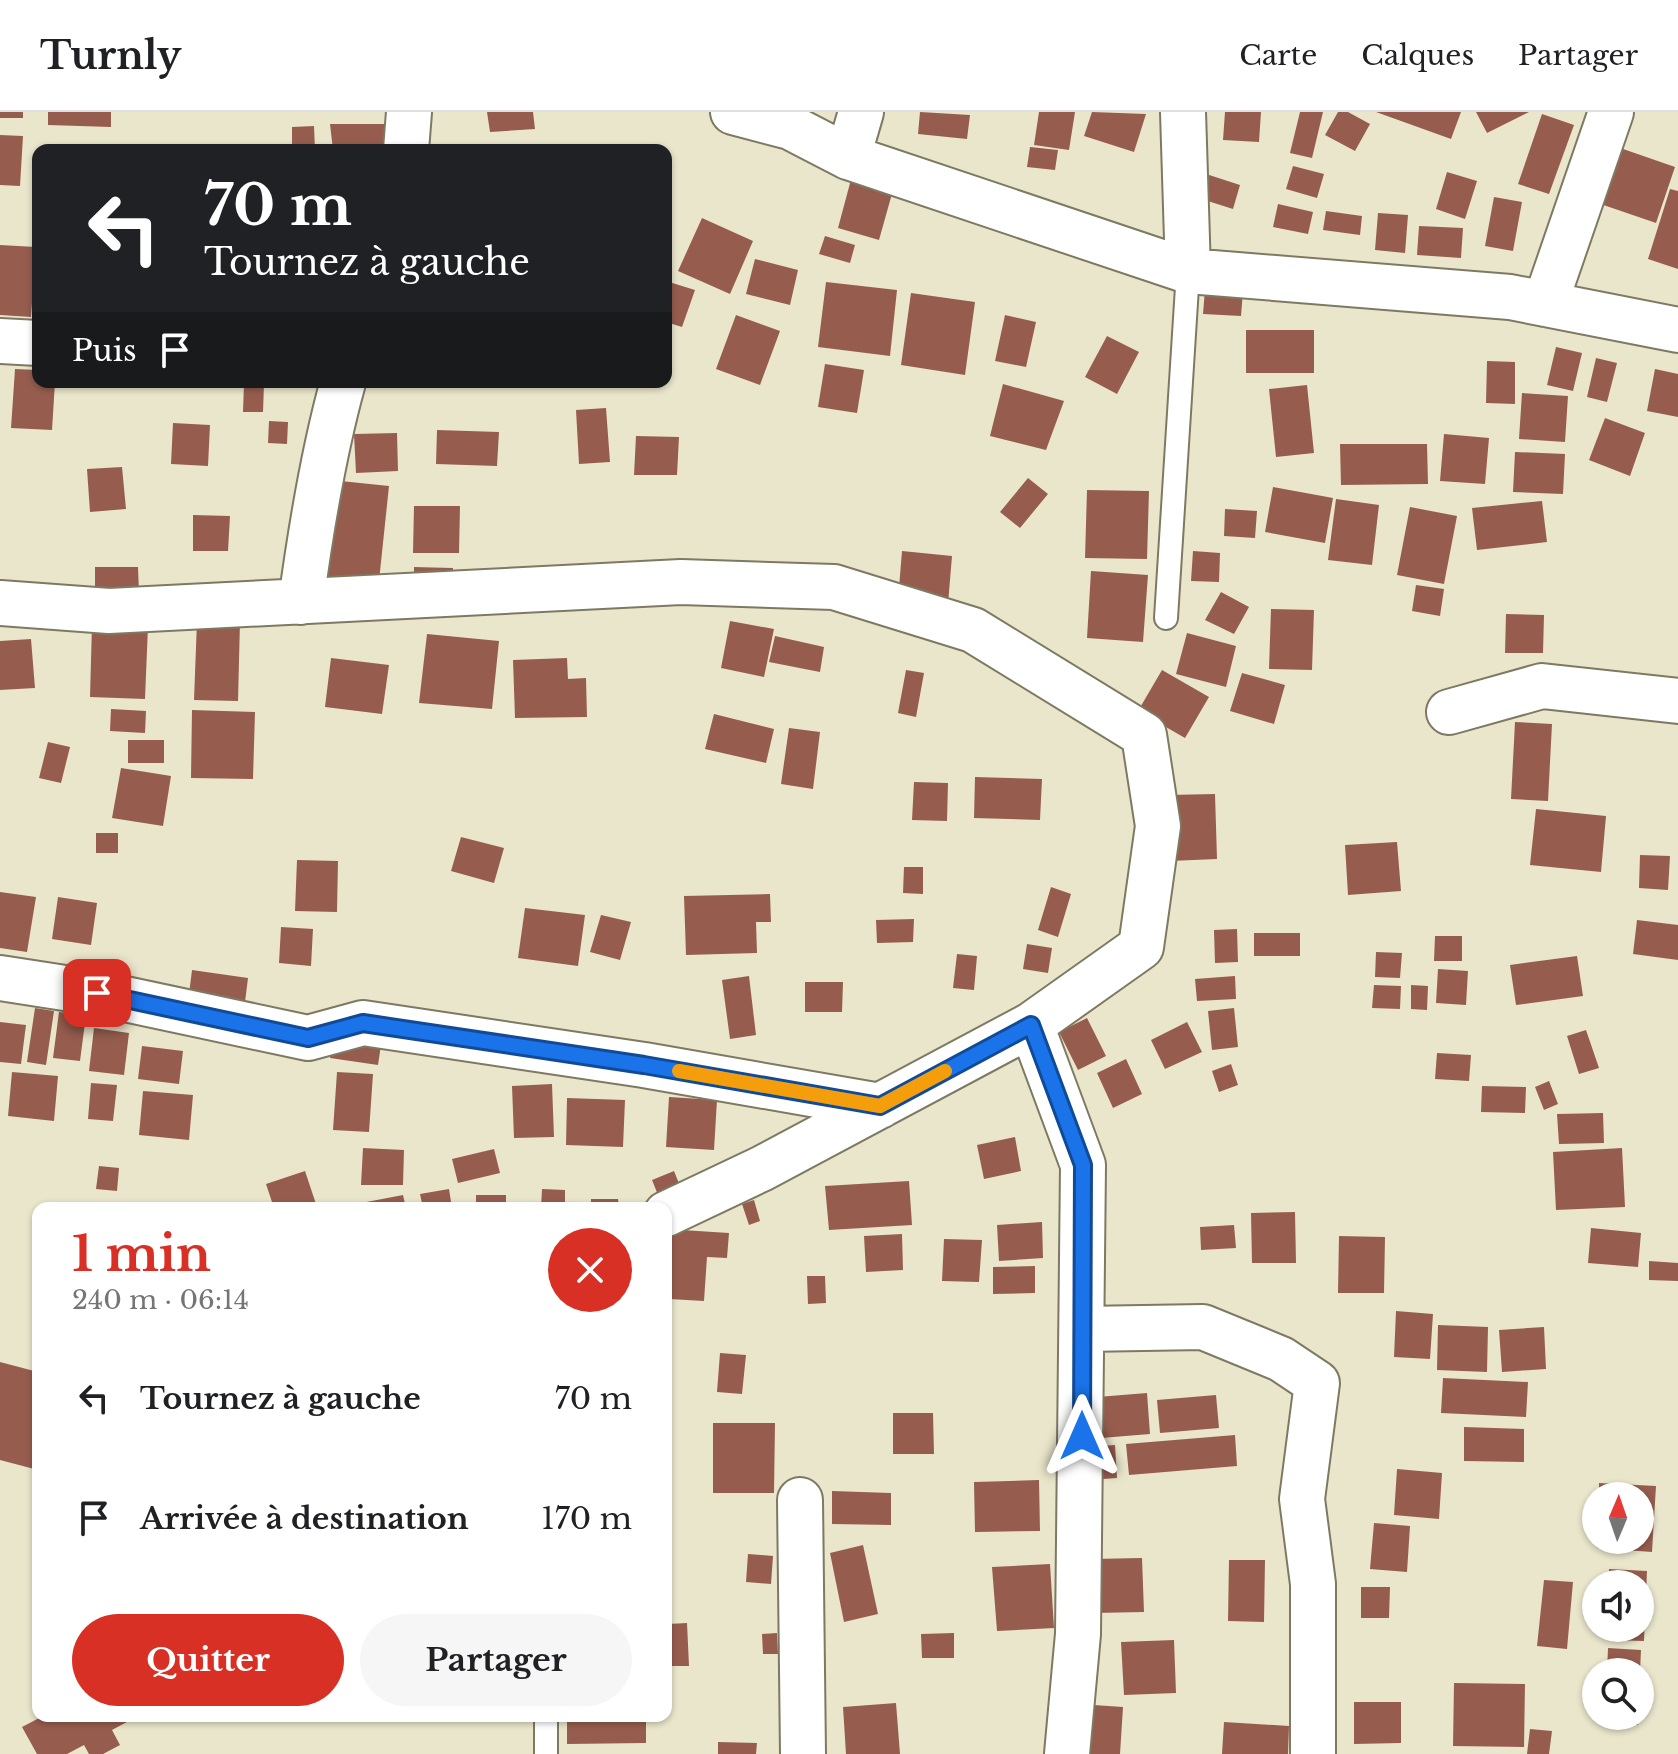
<!DOCTYPE html>
<html lang="fr">
<meta charset="utf-8">
<style>
body{margin:0;font-family:"Libre Baskerville",serif;background:#f6f6f6;color:#202124;height:100vh;display:flex;flex-direction:column;font-size:30px;white-space:nowrap}
*{box-sizing:border-box;margin:0}
p{font-size:26px;color:#757577}
.icon{flex:none;width:44px;height:44px;fill:none;stroke:currentColor;stroke-width:2;stroke-linecap:round;stroke-linejoin:round}
.map{position:relative;flex:1;overflow:hidden}
.sheet{position:absolute;left:32px;top:1090px;width:640px;height:520px;display:flex;flex-direction:column;background:#fff;border-radius:16px;box-shadow:0 2px 6px #0004}
.sheet>*{flex:none}
.top-card{position:absolute;left:32px;top:32px;width:640px;height:244px;border-radius:16px;box-shadow:0 2px 6px #0004;background:#202124;color:#fff;overflow:hidden}
.needle{width:52px;rotate:2deg}
.fabs{position:absolute;left:1582px;top:1370px;display:grid;gap:16px}
.fabs a{display:grid;place-items:center;width:72px;height:72px;border-radius:50%;background:#fff;box-shadow:0 2px 6px #0004;font-size:40px}
.pin{position:absolute;display:grid;place-items:center;width:68px;height:68px;color:#fff;margin:-34px;border-radius:16px;box-shadow:0 4px 12px #0006}
.me{position:absolute;width:88px;margin:-44px;rotate:0deg;stroke-linejoin:round;filter:drop-shadow(0 0 6px #0008)}
.turn{display:flex;align-items:center;gap:28px;height:168px;padding:0 40px;font-size:36px}
.turn .icon{width:104px;height:104px;stroke-width:2.5}
.turn b{display:block;font-size:56px;line-height:68px}
.then{display:flex;align-items:center;height:76px;padding:0 40px;background:#0003;gap:16px;font-size:30px}
.round{display:grid;place-items:center;flex:none;width:84px;height:84px;border-radius:42px;background:#f6f6f6}
.headline{display:flex;align-items:center;justify-content:space-between;height:136px;padding:0 40px}
h1{font-size:48px;font-weight:700;line-height:60px;color:#d93025}
.cta{display:flex;gap:16px;margin-top:auto;padding:16px 40px}
.cta a{flex:1;height:92px;border-radius:48px;background:#d93025;color:#fff;font-size:32px;font-weight:700;line-height:92px;text-align:center}
.cta a+a{background:#f6f6f6;color:#202124}
ul{padding:0;list-style:none}
li{display:flex;align-items:center;gap:24px;height:120px;padding:0 40px}
li div{flex:1}
li b{display:block;font-size:30px}
li em{font-style:normal}
header{display:flex;align-items:center;gap:48px;box-sizing:border-box;height:112px;padding:0 40px;background:#fff;border-bottom:2px solid #e0e0e0}
header strong{font-size:38px}
nav{display:flex;gap:44px;margin-inline-start:auto;font-size:28px}
.map>svg:first-child{display:block}
.building{fill:#965d4e}
.lines{fill:none;stroke-linecap:round;stroke-linejoin:round}
.service-casing{stroke:#7d7962;stroke-width:26}
.minor-casing{stroke:#7d7962;stroke-width:48}
.service{stroke:#fff;stroke-width:22}
.minor{stroke:#fff;stroke-width:44}
.route-casing{stroke:#114b97;stroke-width:20}
.route{stroke:#1a73e8;stroke-width:14}
.slow{stroke:#f59e0b;stroke-width:14}
</style>
<header>
<strong>Turnly</strong>
<nav><a>Carte</a><a>Calques</a><a>Partager</a></nav>
</header>
<div class="map">
<svg width="1678" height="1642" viewBox="0 0 1678 1642">
<rect width="100%" height="100%" fill="#eae6cc"/>
<path class="building" d="M 0,0 L 23,0 L 23,6 L 0,6 Z
M 48,0 L 111,0 L 111,15 L 48,13 Z
M 487,0 L 533,0 L 535,17 L 490,20 Z
M 920,0 L 970,3 L 967,27 L 918,22 Z
M 1039,0 L 1075,0 L 1069,38 L 1034,33 Z
M 1092,0 L 1146,2 L 1134,40 L 1084,24 Z
M 1225,0 L 1261,0 L 1259,30 L 1223,28 Z
M 1300,0 L 1323,0 L 1312,46 L 1290,41 Z
M 1338,0 L 1348,0 L 1370,12 L 1355,39 L 1325,23 Z
M 1376,0 L 1461,0 L 1451,27 Z
M 1476,0 L 1529,0 L 1487,21 Z
M 1542,2 L 1574,13 L 1549,82 L 1518,72 Z
M 330,12 L 390,12 L 390,38 L 333,38 Z
M 314,14 L 315,38 L 292,38 L 292,15 Z
M 0,23 L 23,24 L 20,74 L 0,73 Z
M 1603,30 L 1675,55 L 1656,111 L 1583,86 Z
M 1030,35 L 1058,38 L 1055,58 L 1027,55 Z
M 1293,54 L 1324,62 L 1317,86 L 1286,77 Z
M 853,60 L 895,71 L 879,128 L 838,116 Z
M 1447,60 L 1477,69 L 1465,107 L 1436,97 Z
M 1203,61 L 1240,73 L 1233,97 L 1195,85 Z
M 1670,77 L 1678,79 L 1678,157 L 1648,147 Z
M 1494,85 L 1522,90 L 1513,139 L 1485,134 Z
M 1278,92 L 1313,100 L 1308,122 L 1273,115 Z
M 1326,99 L 1362,104 L 1360,123 L 1323,118 Z
M 1378,101 L 1408,103 L 1405,141 L 1375,138 Z
M 702,106 L 753,129 L 730,182 L 678,159 Z
M 1419,114 L 1463,116 L 1461,146 L 1417,143 Z
M 825,124 L 855,133 L 850,151 L 819,142 Z
M 0,133 L 36,135 L 31,205 L 0,203 Z
M 755,147 L 798,158 L 790,193 L 746,182 Z
M 666,169 L 695,178 L 682,215 L 666,210 Z
M 826,170 L 897,178 L 890,244 L 818,235 Z
M 1205,177 L 1243,179 L 1241,204 L 1203,202 Z
M 911,181 L 975,190 L 965,263 L 901,253 Z
M 736,203 L 780,219 L 760,273 L 716,257 Z
M 1005,203 L 1036,210 L 1026,255 L 995,249 Z
M 1246,218 L 1314,218 L 1314,261 L 1246,261 Z
M 1107,224 L 1139,240 L 1117,282 L 1085,265 Z
M 1556,235 L 1582,241 L 1573,279 L 1547,273 Z
M 1596,246 L 1617,251 L 1607,290 L 1587,285 Z
M 1487,249 L 1515,250 L 1515,292 L 1486,291 Z
M 825,252 L 864,258 L 857,301 L 818,295 Z
M 15,257 L 38,258 L 38,270 L 55,270 L 52,318 L 11,316 Z
M 1655,257 L 1678,262 L 1678,305 L 1647,299 Z
M 244,271 L 264,272 L 263,300 L 243,300 Z
M 1003,272 L 1064,289 L 1046,338 L 990,324 Z
M 1307,273 L 1314,341 L 1276,345 L 1269,277 Z
M 1522,281 L 1568,284 L 1565,330 L 1519,327 Z
M 606,296 L 610,350 L 579,352 L 576,298 Z
M 1605,306 L 1645,321 L 1630,364 L 1589,348 Z
M 269,309 L 288,310 L 287,332 L 268,331 Z
M 173,311 L 210,313 L 208,354 L 171,352 Z
M 437,318 L 499,320 L 497,354 L 436,352 Z
M 397,321 L 398,359 L 356,361 L 354,322 Z
M 1444,322 L 1489,326 L 1485,372 L 1440,369 Z
M 636,324 L 679,325 L 677,363 L 634,363 Z
M 1340,332 L 1427,332 L 1428,372 L 1341,373 Z
M 1515,340 L 1565,342 L 1563,382 L 1513,380 Z
M 122,355 L 126,397 L 90,400 L 87,357 Z
M 1028,366 L 1048,382 L 1020,416 L 1000,400 Z
M 331,368 L 389,374 L 379,469 L 320,463 Z
M 1273,375 L 1333,386 L 1325,431 L 1265,420 Z
M 1087,378 L 1149,379 L 1147,447 L 1085,446 Z
M 1336,387 L 1379,393 L 1372,453 L 1328,448 Z
M 1542,389 L 1547,430 L 1477,438 L 1472,396 Z
M 414,394 L 460,394 L 459,441 L 413,441 Z
M 1410,395 L 1457,404 L 1444,472 L 1397,463 Z
M 1225,397 L 1257,399 L 1255,426 L 1224,424 Z
M 193,403 L 230,404 L 228,439 L 193,439 Z
M 902,439 L 952,444 L 948,492 L 898,488 Z
M 1193,439 L 1220,441 L 1219,470 L 1191,469 Z
M 95,455 L 138,455 L 139,481 L 95,481 Z
M 414,455 L 453,456 L 453,473 L 414,472 Z
M 1091,459 L 1148,463 L 1143,530 L 1087,526 Z
M 1416,473 L 1444,477 L 1440,504 L 1412,499 Z
M 1221,480 L 1249,495 L 1234,522 L 1205,508 Z
M 1271,497 L 1314,498 L 1312,558 L 1269,557 Z
M 1506,502 L 1544,503 L 1543,541 L 1505,541 Z
M 197,509 L 240,509 L 238,589 L 194,588 Z
M 730,509 L 774,517 L 764,565 L 721,556 Z
M 92,512 L 148,514 L 145,587 L 90,585 Z
M 1187,521 L 1236,534 L 1226,575 L 1176,562 Z
M 427,522 L 499,529 L 492,597 L 419,591 Z
M 775,524 L 824,535 L 820,560 L 769,550 Z
M 31,527 L 35,576 L 0,578 L 0,529 Z
M 331,546 L 389,553 L 382,602 L 325,595 Z
M 567,546 L 568,567 L 586,566 L 587,605 L 515,606 L 513,548 Z
M 906,558 L 924,561 L 916,605 L 898,601 Z
M 1162,558 L 1209,585 L 1185,626 L 1138,599 Z
M 1242,561 L 1285,573 L 1274,612 L 1230,599 Z
M 111,597 L 146,599 L 145,621 L 110,619 Z
M 192,598 L 255,600 L 253,667 L 191,666 Z
M 714,602 L 774,617 L 766,651 L 705,637 Z
M 1515,610 L 1552,612 L 1548,689 L 1511,687 Z
M 789,616 L 820,620 L 813,677 L 781,672 Z
M 128,628 L 164,628 L 164,651 L 128,651 Z
M 48,630 L 70,635 L 61,671 L 39,666 Z
M 121,656 L 171,664 L 163,714 L 112,706 Z
M 975,665 L 1042,667 L 1040,708 L 974,706 Z
M 914,670 L 948,671 L 947,709 L 912,708 Z
M 1215,682 L 1217,747 L 1170,749 L 1168,683 Z
M 1536,697 L 1606,704 L 1601,760 L 1530,753 Z
M 96,721 L 118,721 L 118,741 L 96,741 Z
M 461,725 L 504,736 L 494,771 L 451,759 Z
M 1397,730 L 1401,779 L 1348,783 L 1345,733 Z
M 1640,743 L 1670,744 L 1668,778 L 1639,776 Z
M 297,748 L 338,749 L 337,800 L 295,799 Z
M 904,755 L 923,755 L 923,782 L 903,781 Z
M 1051,775 L 1071,782 L 1058,825 L 1038,818 Z
M 0,780 L 36,785 L 27,840 L 0,836 Z
M 770,782 L 771,810 L 756,810 L 757,841 L 686,843 L 684,784 Z
M 58,785 L 97,791 L 91,833 L 52,827 Z
M 525,796 L 585,803 L 578,854 L 518,846 Z
M 601,803 L 631,810 L 620,848 L 590,840 Z
M 914,807 L 913,830 L 877,831 L 876,808 Z
M 1637,808 L 1678,813 L 1678,848 L 1633,842 Z
M 281,815 L 313,817 L 311,854 L 279,851 Z
M 1237,817 L 1238,850 L 1215,851 L 1214,818 Z
M 1254,821 L 1300,821 L 1300,844 L 1254,844 Z
M 1435,824 L 1462,824 L 1462,849 L 1434,849 Z
M 1027,832 L 1052,836 L 1048,861 L 1023,857 Z
M 1376,840 L 1402,841 L 1400,866 L 1375,865 Z
M 957,842 L 977,844 L 974,878 L 953,876 Z
M 1577,844 L 1583,884 L 1516,893 L 1510,853 Z
M 1438,857 L 1468,859 L 1466,893 L 1436,891 Z
M 192,858 L 248,866 L 245,890 L 189,882 Z
M 749,864 L 756,923 L 730,927 L 722,868 Z
M 1235,864 L 1236,887 L 1197,889 L 1195,867 Z
M 805,870 L 843,870 L 842,900 L 805,900 Z
M 1374,873 L 1401,874 L 1400,897 L 1372,896 Z
M 1411,873 L 1428,874 L 1427,898 L 1411,897 Z
M 35,896 L 54,899 L 46,953 L 27,950 Z
M 1234,896 L 1238,935 L 1212,938 L 1208,899 Z
M 59,900 L 86,903 L 80,949 L 53,946 Z
M 1087,906 L 1106,944 L 1078,958 L 1059,920 Z
M 0,910 L 26,913 L 21,952 L 0,950 Z
M 1187,910 L 1202,940 L 1165,957 L 1151,928 Z
M 94,916 L 129,921 L 124,963 L 89,959 Z
M 1586,918 L 1599,956 L 1579,962 L 1567,924 Z
M 333,925 L 381,933 L 378,953 L 330,946 Z
M 142,934 L 183,939 L 179,972 L 138,967 Z
M 1437,941 L 1471,943 L 1469,969 L 1435,967 Z
M 1126,947 L 1142,982 L 1113,996 L 1097,961 Z
M 1231,952 L 1238,973 L 1219,980 L 1212,959 Z
M 12,960 L 58,964 L 54,1009 L 8,1004 Z
M 337,960 L 373,962 L 369,1020 L 333,1018 Z
M 1549,969 L 1558,992 L 1544,998 L 1535,975 Z
M 91,971 L 117,973 L 113,1009 L 88,1007 Z
M 552,972 L 554,1025 L 514,1026 L 512,974 Z
M 1482,974 L 1526,975 L 1525,1001 L 1481,1000 Z
M 143,979 L 193,983 L 189,1028 L 139,1023 Z
M 669,985 L 717,988 L 714,1038 L 666,1035 Z
M 567,986 L 625,988 L 623,1035 L 566,1033 Z
M 1603,1001 L 1604,1031 L 1559,1032 L 1557,1002 Z
M 1015,1025 L 1021,1059 L 984,1067 L 977,1033 Z
M 363,1036 L 404,1038 L 403,1073 L 361,1073 Z
M 1622,1036 L 1625,1095 L 1556,1098 L 1553,1040 Z
M 494,1037 L 500,1061 L 458,1071 L 452,1047 Z
M 99,1054 L 119,1056 L 117,1079 L 96,1077 Z
M 305,1059 L 316,1092 L 302,1096 L 274,1096 L 266,1072 Z
M 674,1059 L 680,1074 L 658,1083 L 652,1068 Z
M 909,1069 L 912,1113 L 829,1118 L 825,1074 Z
M 449,1077 L 452,1096 L 423,1096 L 420,1082 Z
M 542,1077 L 565,1078 L 565,1096 L 541,1096 Z
M 403,1083 L 406,1096 L 357,1096 L 356,1092 Z
M 476,1083 L 506,1083 L 506,1096 L 476,1096 Z
M 591,1087 L 618,1087 L 619,1096 L 591,1096 Z
M 754,1088 L 760,1109 L 749,1113 L 742,1092 Z
M 1295,1100 L 1296,1151 L 1252,1151 L 1251,1101 Z
M 1042,1110 L 1043,1146 L 999,1149 L 997,1113 Z
M 1234,1113 L 1236,1136 L 1201,1138 L 1200,1115 Z
M 1591,1116 L 1641,1121 L 1638,1155 L 1588,1151 Z
M 666,1117 L 729,1121 L 727,1146 L 707,1145 L 704,1189 L 669,1187 L 671,1148 L 666,1148 Z
M 902,1122 L 903,1158 L 866,1160 L 864,1124 Z
M 1339,1124 L 1385,1125 L 1384,1181 L 1338,1181 Z
M 944,1127 L 982,1128 L 979,1170 L 942,1169 Z
M 1649,1149 L 1678,1151 L 1678,1169 L 1649,1168 Z
M 1035,1154 L 1035,1181 L 993,1182 L 993,1155 Z
M 807,1164 L 825,1164 L 826,1191 L 808,1192 Z
M 1396,1199 L 1433,1202 L 1430,1247 L 1394,1245 Z
M 1438,1213 L 1488,1215 L 1487,1260 L 1437,1258 Z
M 1544,1215 L 1546,1257 L 1502,1260 L 1499,1218 Z
M 720,1241 L 746,1243 L 742,1282 L 717,1280 Z
M 0,1250 L 38,1260 L 38,1358 L 0,1348 Z
M 1443,1266 L 1528,1270 L 1526,1305 L 1441,1301 Z
M 1147,1281 L 1150,1322 L 1089,1327 L 1085,1286 Z
M 1216,1283 L 1219,1316 L 1160,1321 L 1157,1288 Z
M 893,1301 L 933,1301 L 934,1342 L 893,1342 Z
M 713,1311 L 775,1311 L 774,1381 L 713,1381 Z
M 1464,1315 L 1524,1317 L 1524,1350 L 1464,1349 Z
M 1235,1323 L 1237,1354 L 1129,1363 L 1126,1332 Z
M 1115,1333 L 1117,1366 L 1090,1368 L 1087,1335 Z
M 1397,1357 L 1442,1361 L 1439,1407 L 1394,1403 Z
M 1039,1368 L 1040,1419 L 975,1420 L 974,1370 Z
M 1599,1371 L 1656,1374 L 1652,1440 L 1597,1436 L 1597,1428 L 1640,1428 L 1640,1384 L 1599,1384 Z
M 832,1379 L 891,1381 L 891,1413 L 832,1412 Z
M 1374,1411 L 1410,1414 L 1407,1460 L 1370,1457 Z
M 863,1433 L 878,1502 L 844,1510 L 830,1441 Z
M 748,1442 L 773,1444 L 771,1472 L 746,1470 Z
M 1142,1446 L 1144,1500 L 1094,1501 L 1092,1447 Z
M 1229,1448 L 1265,1448 L 1264,1510 L 1228,1509 Z
M 1050,1452 L 1054,1516 L 997,1519 L 992,1455 Z
M 1609,1457 L 1647,1459 L 1644,1529 L 1607,1528 L 1607,1516 L 1640,1516 L 1640,1472 L 1609,1472 Z
M 1544,1468 L 1573,1470 L 1567,1537 L 1537,1534 Z
M 1361,1475 L 1390,1475 L 1389,1506 L 1361,1506 Z
M 687,1511 L 689,1554 L 669,1554 L 668,1512 Z
M 777,1521 L 778,1542 L 763,1542 L 762,1522 Z
M 954,1521 L 954,1546 L 922,1546 L 921,1522 Z
M 1174,1528 L 1176,1581 L 1124,1583 L 1121,1530 Z
M 1608,1536 L 1641,1538 L 1640,1560 L 1607,1560 Z
M 1454,1571 L 1525,1572 L 1524,1635 L 1453,1634 Z
M 1354,1590 L 1401,1590 L 1401,1631 L 1354,1632 Z
M 896,1591 L 900,1642 L 846,1642 L 843,1595 Z
M 1079,1592 L 1123,1595 L 1120,1642 L 1076,1642 Z
M 43,1604 L 138,1604 L 112,1618 L 120,1633 L 103,1642 L 89,1642 L 84,1633 L 67,1642 L 37,1642 L 22,1615 Z
M 567,1604 L 646,1604 L 646,1631 L 567,1632 Z
M 1605,1604 L 1639,1604 L 1638,1613 L 1605,1612 Z
M 1224,1610 L 1289,1614 L 1288,1642 L 1222,1642 Z
M 1530,1617 L 1552,1619 L 1549,1642 L 1527,1642 Z
M 718,1630 L 757,1631 L 756,1642 L 718,1642 Z"/>
<g class="lines">
<defs>
<path id="service" d="M 1166,506 L 1188,159
M 546,1642 L 546,1604"/>
<path id="minor" d="M 733,0 L 790,15 L 848,45 L 1188,159 L 1510,185 L 1678,218
M 1183,0 L 1188,159
M 406,38 L 409,0
M 848,45 L 861,0
M 1545,192 L 1611,0
M 0,229 L 38,231
M 301,490 C 311,416 323,342 343,270
M 0,491 L 109,499 L 681,470 L 834,475 L 973,518 L 1144,623 L 1158,714 L 1141,835 L 1031,913 L 1083,1053 L 1078,1522 L 1067,1642
M 1449,600 L 1542,574 L 1678,589
M 0,866 L 97,881 L 308,926 L 363,911 L 644,953 L 880,994
M 666,1102 L 761,1057 L 1031,913
M 1083,1217 L 1203,1215 L 1281,1247 L 1317,1271 L 1302,1387 L 1313,1472 L 1313,1642
M 800,1388 L 803,1642"/>
</defs>
<use href="#service" class="service-casing"/>
<use href="#minor" class="minor-casing"/>
<use href="#service" class="service"/>
<use href="#minor" class="minor"/>
</g>
<g class="lines">
<defs>
<path id="route" d="M 97,881 L 308,926 L 363,911 L 644,953 L 880,994 L 1031,913 L 1083,1053 L 1082,1324"/>
</defs>
<use href="#route" class="route-casing"/>
<use href="#route" class="route"/>
<path class="slow" d="M 679,959 L 880,994 L 945,959"/>
</g>
</svg>
<div class="fabs">
<a><svg class="needle" viewBox="-14 -14 28 28"><path d="M0-13l5 13h-10z" fill="#e53935"/><path d="M0 13l5-13h-10z" fill="#757577"/></svg></a>
<a><svg class="icon" aria-label="sound" viewBox="0 0 24 24"><path d="M4 9h4l5-4v14l-5-4H4zM17 9q2 3 0 6"/></svg></a>
<a><svg class="icon" aria-label="search" viewBox="0 0 24 24"><circle cx="10" cy="10" r="6"/><path d="M15 15l6 6"/></svg></a>
</div>
<div class="pin" style="left:97px;top:881px;background:#d93025"><svg class="icon" aria-label="arrive" viewBox="0 0 24 24"><path d="M6 21V4h12l-3 4 3 4H6"/></svg></div>
<svg class="me" style="left:1082px;top:1324px" viewBox="-20 -20 40 40"><path d="M0-17L14 15 0 8-14 15z" fill="#1a73e8" stroke="#fff" stroke-width="4"/></svg>
<div class="top-card">
<div class="turn"><svg class="icon" aria-label="left" viewBox="0 0 24 24"><path d="M17 20v-9H6M10 6l-5 5 5 5"/></svg><div><b>70 m</b>Tournez à gauche</div></div>
<div class="then">Puis<svg class="icon" aria-label="arrive" viewBox="0 0 24 24"><path d="M6 21V4h12l-3 4 3 4H6"/></svg></div>
</div>
<section class="sheet">
<div class="headline"><div><h1>1 min</h1><p>240 m · 06:14</p></div><a class="round" style="background:#d93025;color:#fff"><svg class="icon" aria-label="close" viewBox="0 0 24 24"><path d="M6 6l12 12M18 6L6 18"/></svg></a></div>
<ul>
<li><svg class="icon" aria-label="left" viewBox="0 0 24 24"><path d="M17 20v-9H6M10 6l-5 5 5 5"/></svg><div><b>Tournez à gauche</b></div><em>70 m</em></li>
<li><svg class="icon" aria-label="arrive" viewBox="0 0 24 24"><path d="M6 21V4h12l-3 4 3 4H6"/></svg><div><b>Arrivée à destination</b></div><em>170 m</em></li>
</ul>
<div class="cta"><a>Quitter</a><a>Partager</a></div>
</section>
</div>
